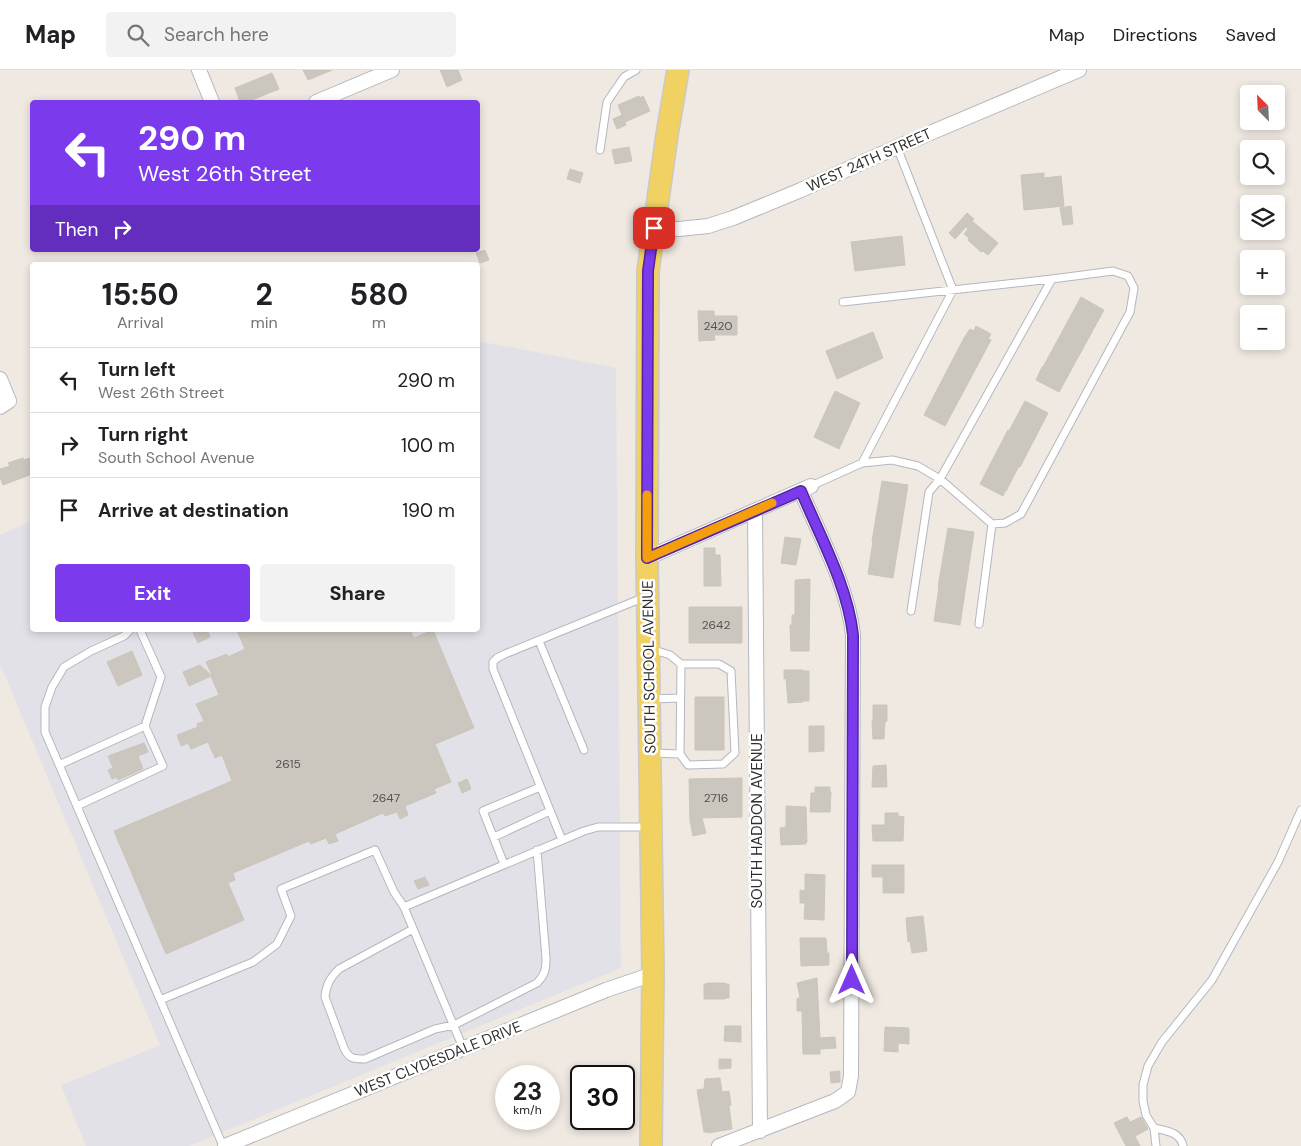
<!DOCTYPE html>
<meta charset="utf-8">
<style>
body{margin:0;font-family:"DM Sans",sans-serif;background:#f2f2f2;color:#202124;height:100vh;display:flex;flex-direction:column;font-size:19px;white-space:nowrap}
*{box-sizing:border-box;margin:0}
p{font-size:16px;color:#757577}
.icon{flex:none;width:28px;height:28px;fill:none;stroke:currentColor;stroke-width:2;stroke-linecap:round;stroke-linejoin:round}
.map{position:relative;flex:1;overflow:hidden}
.drawer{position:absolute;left:30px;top:192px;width:450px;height:370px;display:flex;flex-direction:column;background:#fff;border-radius:5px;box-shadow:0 2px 8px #0003}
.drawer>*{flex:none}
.hud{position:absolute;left:30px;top:30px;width:450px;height:152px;border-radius:5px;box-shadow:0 2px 8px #0003;background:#7c3aed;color:#fff;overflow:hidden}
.needle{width:32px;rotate:336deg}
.controls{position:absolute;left:1240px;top:15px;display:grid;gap:10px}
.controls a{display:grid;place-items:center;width:45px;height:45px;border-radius:5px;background:#fff;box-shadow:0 2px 8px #0003;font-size:25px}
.speed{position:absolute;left:495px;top:995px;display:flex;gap:10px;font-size:25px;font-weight:700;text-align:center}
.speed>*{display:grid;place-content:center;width:65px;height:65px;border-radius:50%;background:#fff;box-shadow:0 2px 8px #0003;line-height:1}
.speed small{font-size:12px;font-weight:400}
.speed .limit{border:2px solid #111;border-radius:8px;background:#fff;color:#111}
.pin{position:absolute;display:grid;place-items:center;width:42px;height:42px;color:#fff;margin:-21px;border-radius:10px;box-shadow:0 2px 8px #0006}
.me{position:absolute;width:55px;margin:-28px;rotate:0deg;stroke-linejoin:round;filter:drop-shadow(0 0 4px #0008)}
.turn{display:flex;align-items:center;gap:18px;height:105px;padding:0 25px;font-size:22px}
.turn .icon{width:65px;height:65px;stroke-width:2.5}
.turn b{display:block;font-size:35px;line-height:42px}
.then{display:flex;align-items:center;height:48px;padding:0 25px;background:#0003;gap:10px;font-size:19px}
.eta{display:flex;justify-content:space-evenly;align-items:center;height:85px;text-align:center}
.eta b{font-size:30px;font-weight:700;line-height:35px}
.cta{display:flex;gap:10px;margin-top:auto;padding:10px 25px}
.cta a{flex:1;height:58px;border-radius:5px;background:#7c3aed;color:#fff;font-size:20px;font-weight:700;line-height:58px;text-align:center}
.cta a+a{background:#f2f2f2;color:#202124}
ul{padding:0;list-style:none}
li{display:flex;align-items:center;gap:15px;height:65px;padding:0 25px;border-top:1px solid #e0e0e0}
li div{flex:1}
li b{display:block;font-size:19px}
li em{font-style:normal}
header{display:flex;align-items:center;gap:30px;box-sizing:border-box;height:70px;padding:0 25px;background:#fff;border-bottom:1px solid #e0e0e0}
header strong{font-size:24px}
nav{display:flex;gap:28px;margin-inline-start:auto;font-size:18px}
.search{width:350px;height:45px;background:#f2f2f2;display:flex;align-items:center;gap:12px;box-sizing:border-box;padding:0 18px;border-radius:5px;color:#757577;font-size:19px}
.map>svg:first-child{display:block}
.industrial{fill:#e3e1e8}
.building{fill:#cbc7bf;stroke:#cbc5ba}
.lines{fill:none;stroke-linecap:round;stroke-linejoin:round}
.lane-casing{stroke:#b4b7c1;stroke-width:9}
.street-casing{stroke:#b4b7c1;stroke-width:16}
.primary-casing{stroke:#c9c9c9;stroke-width:24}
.lane{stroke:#fff;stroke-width:7}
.street{stroke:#fff;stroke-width:14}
.primary{stroke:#f2d163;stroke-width:21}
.route-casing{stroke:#51269a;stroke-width:12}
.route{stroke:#7c3aed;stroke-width:9}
.slow{stroke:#f59e0b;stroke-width:9}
.labels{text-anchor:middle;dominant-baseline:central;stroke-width:5;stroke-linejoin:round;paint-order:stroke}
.number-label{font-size:12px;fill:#555452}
.street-label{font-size:15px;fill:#2e2e2e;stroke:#fff}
</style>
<header>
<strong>Map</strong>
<div class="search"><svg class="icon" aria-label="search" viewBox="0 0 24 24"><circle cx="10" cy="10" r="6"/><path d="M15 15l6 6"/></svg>Search here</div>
<nav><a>Map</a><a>Directions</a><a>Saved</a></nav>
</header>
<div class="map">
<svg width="1301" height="1076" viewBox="0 0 1301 1076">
<rect width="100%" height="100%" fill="#efe9e1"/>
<path class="industrial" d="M 478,271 L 616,298 L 621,898 L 189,1076 L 86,1076 L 61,1015 L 160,975 L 0,594 L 0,465 L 32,451 L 32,560 L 478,560 Z"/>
<path class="building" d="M 303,0 L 332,0 L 308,10 Z
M 440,0 L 458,0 L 462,10 L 447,17 Z
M 272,3 L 279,19 L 247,32 L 240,32 L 235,18 Z
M 639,26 L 640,28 L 643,26 L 650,41 L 625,52 L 618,35 Z
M 622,45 L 626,55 L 617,59 L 613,49 Z
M 629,77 L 632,91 L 615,94 L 612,80 Z
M 570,99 L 583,103 L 580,113 L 567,109 Z
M 1044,103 L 1044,108 L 1061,106 L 1064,136 L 1024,140 L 1021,105 Z
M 1071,136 L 1073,154 L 1063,155 L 1060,138 Z
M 967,143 L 974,149 L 972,151 L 998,173 L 988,185 L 983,181 L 981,182 L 968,170 L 969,168 L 964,164 L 968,159 L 966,157 L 955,169 L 949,163 Z
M 902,166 L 905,195 L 855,201 L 851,172 Z
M 485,180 L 489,190 L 480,193 L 476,183 Z
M 1081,227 L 1104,240 L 1059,322 L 1036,310 L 1042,297 L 1043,297 Z
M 698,241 L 714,241 L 714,246 L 737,246 L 737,265 L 714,265 L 715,270 L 699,271 Z
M 976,256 L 991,264 L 988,269 L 991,270 L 945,356 L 924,345 L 964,268 L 970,259 L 974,261 Z
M 873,262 L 883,288 L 837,309 L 826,281 Z
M 835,321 L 860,333 L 839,379 L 814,367 Z
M 1025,331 L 1048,343 L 1020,397 L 1019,396 L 1006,421 L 1005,421 L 1003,426 L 980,414 L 1008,360 L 1009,361 Z
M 23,388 L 24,390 L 29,388 L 32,397 L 32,404 L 3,415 L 0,407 L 0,399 L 10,396 L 8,393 Z
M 882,411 L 908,415 L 893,508 L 868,504 L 873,471 L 872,471 Z
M 948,458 L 974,462 L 960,555 L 934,551 L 939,517 L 938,517 Z
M 785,467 L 801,469 L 796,495 L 781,493 Z
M 704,478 L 715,478 L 715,485 L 720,485 L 721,516 L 704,516 Z
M 810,509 L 809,581 L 791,581 L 790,555 L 792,555 L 792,545 L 795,545 L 795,510 Z
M 689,537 L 742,537 L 742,573 L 689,573 Z
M 192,560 L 207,560 L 210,567 L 198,573 Z
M 237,560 L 410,560 L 414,568 L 433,560 L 474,658 L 435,674 L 451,712 L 434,719 L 436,723 L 405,736 L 408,745 L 400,749 L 397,742 L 385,746 L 383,743 L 335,764 L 338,771 L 329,774 L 326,768 L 311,774 L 309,771 L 233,803 L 235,810 L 228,813 L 244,850 L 166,884 L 114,761 L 232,711 L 222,685 L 215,688 L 208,672 L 191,679 L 188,673 L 181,676 L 177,665 L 198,657 L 197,654 L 204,651 L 196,634 L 219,625 L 211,606 L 189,616 L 183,602 L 200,595 L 213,607 L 206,592 L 227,584 L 228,587 L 245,579 Z
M 132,581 L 142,605 L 118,616 L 107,592 Z
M 784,600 L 803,600 L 803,601 L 809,601 L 809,631 L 803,631 L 803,632 L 788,633 L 786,608 L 784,609 Z
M 695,627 L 724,627 L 724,680 L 695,680 Z
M 873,635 L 887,635 L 887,651 L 885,652 L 884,669 L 873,669 L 872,651 L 873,651 Z
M 809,656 L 824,656 L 824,681 L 809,682 Z
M 144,673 L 148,682 L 138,686 L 143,699 L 118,710 L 117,707 L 112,709 L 108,700 L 113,698 L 108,686 Z
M 886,695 L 887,717 L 872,717 L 873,696 Z
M 742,708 L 742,747 L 702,748 L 706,763 L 693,766 L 690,751 L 689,709 Z
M 467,709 L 471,719 L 462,723 L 458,713 Z
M 815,717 L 830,717 L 830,722 L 831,722 L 830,742 L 810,742 L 811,723 L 815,723 Z
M 786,736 L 806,737 L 807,772 L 806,772 L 806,774 L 781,775 L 780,758 L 786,757 Z
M 885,743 L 898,743 L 898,746 L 904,747 L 903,771 L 873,771 L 872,755 L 885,755 Z
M 872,795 L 904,795 L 904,823 L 883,823 L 883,807 L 872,807 Z
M 805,804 L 825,805 L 824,850 L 804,849 L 805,833 L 800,833 L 800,820 L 805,821 Z
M 425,807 L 429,815 L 418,819 L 414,811 Z
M 923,846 L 927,881 L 912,883 L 910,871 L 908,872 L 906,848 Z
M 800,868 L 826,868 L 827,883 L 829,883 L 829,895 L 801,896 Z
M 817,908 L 820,968 L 835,967 L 836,978 L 820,979 L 820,984 L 803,984 L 802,941 L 797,941 L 797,929 L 800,927 L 797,913 Z
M 707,913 L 725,913 L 725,914 L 729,914 L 729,928 L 725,928 L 725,929 L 704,929 L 704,914 L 707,914 Z
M 725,956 L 741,956 L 741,972 L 724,971 Z
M 885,957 L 909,958 L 909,974 L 898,973 L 898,982 L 884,981 Z
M 719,989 L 731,989 L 731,998 L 719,999 Z
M 840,1001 L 840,1012 L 831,1013 L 830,1002 Z
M 720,1008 L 722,1022 L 729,1021 L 731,1035 L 729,1036 L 732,1059 L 708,1063 L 708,1062 L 704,1062 L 697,1020 L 704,1019 L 705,1009 Z
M 1127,1047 L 1130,1052 L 1141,1047 L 1148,1059 L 1135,1066 L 1140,1076 L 1126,1076 L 1114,1053 Z"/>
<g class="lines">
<defs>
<path id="lane" d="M 600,80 L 607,32 L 624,7 L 636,0
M 843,232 L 1052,209 L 1113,201 L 1128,206 L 1134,218 L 1130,242 L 1021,444 L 1005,453 L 992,454 L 979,554
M 862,393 L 892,390 L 918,396 L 940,409 L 992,454
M 811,416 L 862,393 L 953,220 L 897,77
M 911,541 L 929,422 L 940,409 L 1052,209
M 130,560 L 124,566 L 91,581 L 64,597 L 52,617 L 45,637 L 45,662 L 223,1076
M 539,571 L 584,680
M 651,579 L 670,585 L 681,594 L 719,594 L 731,601 L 735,683 L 723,694 L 688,695 L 680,684 L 651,683
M 652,629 L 680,628
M 680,684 L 681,594
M 59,695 L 145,656 L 161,607 L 140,560
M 77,736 L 163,696 L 145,656
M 494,767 L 550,741
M 562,770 L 493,599 L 493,592 L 497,588 L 505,584 L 645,527
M 504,794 L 483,741 L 540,717
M 413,859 L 339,899 C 330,908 326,915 325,927 L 344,978 C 349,989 353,989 365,989 L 435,959 L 454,955 L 537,913 C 545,905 546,899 546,888 L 537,780
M 160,930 L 253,892 L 277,874 L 291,846 L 281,819 L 375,780 L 394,822 L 404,837
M 463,978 L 404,837 L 584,761 L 598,757 L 649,757
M 1154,1058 C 1167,1061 1180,1062 1183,1076
M 1156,1076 L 1154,1058 L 1146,1045 L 1143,1031 L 1143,1015 L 1148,996 L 1162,972 L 1212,910 L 1278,792 L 1301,740"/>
<path id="street" d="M 199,0 L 212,32
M 316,32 L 392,0
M 654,158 L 679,159 L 708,156 L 733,148 L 801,120 L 897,77 L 1079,0
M 0,309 L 9,331 L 0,337
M 755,441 L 760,1061
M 647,488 L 811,416
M 225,1076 L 606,920 L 653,904
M 719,1076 L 835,1031 L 848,1022 L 851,1006 L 853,565 C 848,517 820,466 801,421"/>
<path id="primary" d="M 651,1076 L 653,904 L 647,488 L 648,201 L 667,65 L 678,0"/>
</defs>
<use href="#lane" class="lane-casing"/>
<use href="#street" class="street-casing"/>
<use href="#primary" class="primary-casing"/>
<use href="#lane" class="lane"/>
<use href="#street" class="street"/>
<use href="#primary" class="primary"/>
</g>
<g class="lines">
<defs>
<path id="route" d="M 654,158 L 648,201 L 647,488 L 801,421 C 820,466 848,517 853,565 L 852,910"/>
</defs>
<use href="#route" class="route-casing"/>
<use href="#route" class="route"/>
<path class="slow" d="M 647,425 L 647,488 L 772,433"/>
</g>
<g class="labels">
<g class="number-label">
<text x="718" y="256">2420</text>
<text x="716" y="555">2642</text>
<text x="288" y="694">2615</text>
<text x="386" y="728">2647</text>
<text x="716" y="728">2716</text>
</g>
<g class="street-label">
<text transform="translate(869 90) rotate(-24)">WEST 24TH STREET</text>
<text transform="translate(649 597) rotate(-91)">SOUTH SCHOOL AVENUE</text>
<text transform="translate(757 751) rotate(-90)">SOUTH HADDON AVENUE</text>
<text transform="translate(438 989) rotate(-22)">WEST CLYDESDALE DRIVE</text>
</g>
</g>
</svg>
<div class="controls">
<a><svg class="needle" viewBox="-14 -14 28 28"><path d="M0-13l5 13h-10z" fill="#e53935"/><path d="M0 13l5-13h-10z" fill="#757577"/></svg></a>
<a><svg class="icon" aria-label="search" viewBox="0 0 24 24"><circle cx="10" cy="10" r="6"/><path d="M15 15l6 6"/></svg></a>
<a><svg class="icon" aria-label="layers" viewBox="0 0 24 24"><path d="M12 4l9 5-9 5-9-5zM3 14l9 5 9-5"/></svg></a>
<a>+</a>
<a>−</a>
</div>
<div class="speed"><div>23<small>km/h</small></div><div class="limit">30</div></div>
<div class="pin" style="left:654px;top:158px;background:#d93025"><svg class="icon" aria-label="arrive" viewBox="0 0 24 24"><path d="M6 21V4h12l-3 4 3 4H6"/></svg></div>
<svg class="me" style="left:852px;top:910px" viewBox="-20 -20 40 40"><path d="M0-17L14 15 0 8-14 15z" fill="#7c3aed" stroke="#fff" stroke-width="4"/></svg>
<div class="hud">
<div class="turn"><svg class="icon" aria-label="left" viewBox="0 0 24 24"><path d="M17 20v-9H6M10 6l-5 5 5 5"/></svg><div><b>290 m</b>West 26th Street</div></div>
<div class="then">Then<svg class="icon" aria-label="right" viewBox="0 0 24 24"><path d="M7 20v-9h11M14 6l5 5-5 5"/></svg></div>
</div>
<section class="drawer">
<div class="eta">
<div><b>15:50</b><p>Arrival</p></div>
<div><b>2</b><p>min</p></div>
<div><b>580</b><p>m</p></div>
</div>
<ul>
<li><svg class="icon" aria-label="left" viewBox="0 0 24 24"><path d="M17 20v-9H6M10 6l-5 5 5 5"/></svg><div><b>Turn left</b><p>West 26th Street</p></div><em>290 m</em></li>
<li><svg class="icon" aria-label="right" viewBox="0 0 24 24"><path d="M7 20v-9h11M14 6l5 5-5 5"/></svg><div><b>Turn right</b><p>South School Avenue</p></div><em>100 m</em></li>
<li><svg class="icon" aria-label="arrive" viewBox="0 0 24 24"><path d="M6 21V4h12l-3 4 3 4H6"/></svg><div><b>Arrive at destination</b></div><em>190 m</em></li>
</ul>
<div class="cta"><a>Exit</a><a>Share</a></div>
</section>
</div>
